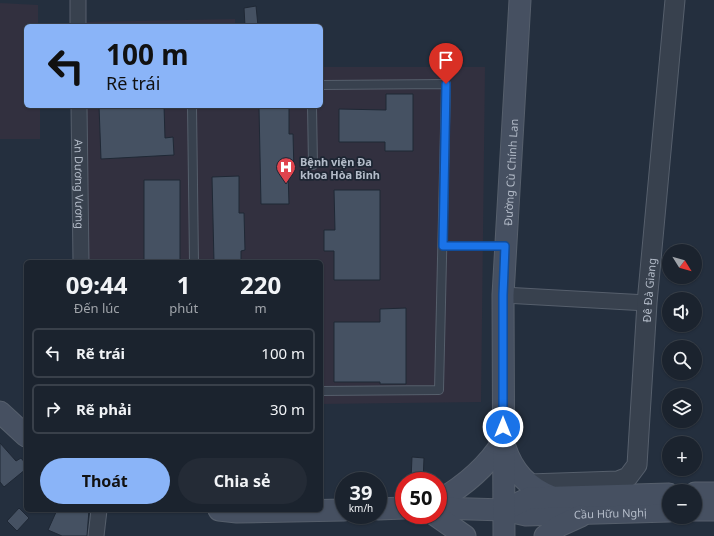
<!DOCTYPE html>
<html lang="vi">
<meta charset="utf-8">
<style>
body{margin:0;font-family:"Noto Sans",sans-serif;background:#242b36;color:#f1f3f6;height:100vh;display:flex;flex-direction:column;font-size:15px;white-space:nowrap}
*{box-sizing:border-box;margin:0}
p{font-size:13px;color:#a0a4aa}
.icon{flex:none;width:22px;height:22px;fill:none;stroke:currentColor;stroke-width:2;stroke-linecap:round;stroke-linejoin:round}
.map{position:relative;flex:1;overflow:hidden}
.side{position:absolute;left:24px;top:260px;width:299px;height:252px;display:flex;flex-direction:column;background:#1b232e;border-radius:6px;box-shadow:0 1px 3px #0004,0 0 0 1px #39404a}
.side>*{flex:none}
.hud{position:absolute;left:24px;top:24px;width:299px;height:84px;border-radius:6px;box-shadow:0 1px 3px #0004,0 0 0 1px #39404a;background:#8ab4f8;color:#111;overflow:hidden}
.needle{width:26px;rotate:127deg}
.fabs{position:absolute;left:662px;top:244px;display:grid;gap:8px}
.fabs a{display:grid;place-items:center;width:40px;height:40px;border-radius:50%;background:#1b232e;box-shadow:0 1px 3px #0004,0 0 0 1px #39404a;font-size:20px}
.speed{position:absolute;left:335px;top:472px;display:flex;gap:8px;font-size:20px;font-weight:700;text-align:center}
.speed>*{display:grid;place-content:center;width:52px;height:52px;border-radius:50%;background:#1b232e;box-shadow:0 1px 3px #0004,0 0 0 1px #39404a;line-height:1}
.speed small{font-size:10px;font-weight:400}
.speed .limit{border:6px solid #d22;background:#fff;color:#111}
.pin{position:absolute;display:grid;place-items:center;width:34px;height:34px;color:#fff;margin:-41px -17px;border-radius:50% 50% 50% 0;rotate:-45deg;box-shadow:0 0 4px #0007}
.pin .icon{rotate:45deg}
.me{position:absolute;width:44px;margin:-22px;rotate:0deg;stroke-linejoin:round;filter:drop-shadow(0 0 3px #0008)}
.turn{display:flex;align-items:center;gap:14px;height:84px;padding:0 16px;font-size:18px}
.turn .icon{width:52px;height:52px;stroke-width:2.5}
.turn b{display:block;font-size:28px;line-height:34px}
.eta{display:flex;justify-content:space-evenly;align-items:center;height:68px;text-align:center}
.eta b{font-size:24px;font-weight:700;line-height:28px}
.cta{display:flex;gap:8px;margin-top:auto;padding:8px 16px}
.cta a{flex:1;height:46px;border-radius:24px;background:#8ab4f8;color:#111;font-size:16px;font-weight:700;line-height:46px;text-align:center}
.cta a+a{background:#242b36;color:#f1f3f6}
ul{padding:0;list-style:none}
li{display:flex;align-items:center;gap:12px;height:50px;margin:0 8px 6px;padding:0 8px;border:2px solid #39404a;border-radius:6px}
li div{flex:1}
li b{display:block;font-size:15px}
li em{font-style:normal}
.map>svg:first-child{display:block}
.medical{fill:#32303f}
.building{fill:#455162;stroke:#1f2835}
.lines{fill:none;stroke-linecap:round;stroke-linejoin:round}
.service-casing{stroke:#565f6c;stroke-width:10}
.minor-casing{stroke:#565f6c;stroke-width:17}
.tertiary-casing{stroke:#565f6c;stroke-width:21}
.secondary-casing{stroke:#565f6c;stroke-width:23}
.service{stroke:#38414e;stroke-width:8}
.minor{stroke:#38414e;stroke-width:15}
.tertiary{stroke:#38414e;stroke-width:19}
.secondary{stroke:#465061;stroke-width:21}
.route-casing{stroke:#114b97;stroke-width:10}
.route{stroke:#1a73e8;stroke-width:7}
.labels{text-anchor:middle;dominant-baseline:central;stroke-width:3.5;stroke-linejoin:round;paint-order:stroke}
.poi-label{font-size:11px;font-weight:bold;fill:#b4bcc9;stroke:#1d2633;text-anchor:start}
.street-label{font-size:11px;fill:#b4bcc9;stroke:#1d2633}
</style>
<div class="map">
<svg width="714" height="536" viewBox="0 0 714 536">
<rect width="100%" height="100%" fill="#242f3e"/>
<path class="medical" d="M 0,3 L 38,5 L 38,26 L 26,26 L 26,106 L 40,106 L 40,139 L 0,139 Z
M 235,19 L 235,26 L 86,26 L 86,22 Z
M 321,67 L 485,67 L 481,402 L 321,404 L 321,262 L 89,262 L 87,106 L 321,106 Z"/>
<path class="building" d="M 256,6 L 258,26 L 245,26 L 244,8 Z
M 462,50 L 463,62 L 442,63 L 442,51 Z
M 386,94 L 413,94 L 413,151 L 385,151 L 385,142 L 339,142 L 339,109 L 386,110 Z
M 99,106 L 164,106 L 165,138 L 173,137 L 174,155 L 101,159 Z
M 289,107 L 289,134 L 293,134 L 294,172 L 288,172 L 289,204 L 261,204 L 259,108 Z
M 239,176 L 239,213 L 244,213 L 245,250 L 241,251 L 241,262 L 214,262 L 212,177 Z
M 144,180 L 180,180 L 180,262 L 144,262 Z
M 334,190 L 380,190 L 380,280 L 334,280 L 334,251 L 324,251 L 324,230 L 335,230 Z
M 406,308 L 406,384 L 380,384 L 380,382 L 334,382 L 334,322 L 380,322 L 380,309 Z
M 0,443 L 16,461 L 21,458 L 26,464 L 26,469 L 4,487 L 0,482 Z
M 412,457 L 424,458 L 423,481 L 411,480 Z
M 19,508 L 29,518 L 17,531 L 7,521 Z
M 57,510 L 89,510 L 87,536 L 62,536 L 48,530 Z"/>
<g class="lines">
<defs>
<path id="service" d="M 321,85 L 446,84 L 439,390 L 321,391
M 192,106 L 194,262
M 312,106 L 313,165
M 443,246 L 505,246"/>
<g id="minor">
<path d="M 78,0 L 78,26"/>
<path id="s1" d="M 79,106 L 81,262"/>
<path d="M 503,295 L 647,303"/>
<path d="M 96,536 L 99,510"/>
</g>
<g id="tertiary">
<path id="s2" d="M 529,484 L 618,481 L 628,477 L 637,465 L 647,303 L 675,0"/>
</g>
<g id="secondary">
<path d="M 0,412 L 26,436"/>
<path d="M 505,447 C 513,472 528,487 552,497"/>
<path d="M 695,493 L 714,493"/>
<path d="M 438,501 C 464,486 487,467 503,441"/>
<path id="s3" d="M 438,508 L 504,510 L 526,515 L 669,511"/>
<path d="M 378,509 L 404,508"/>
<path d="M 219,510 L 237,512 L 344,510"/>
<path d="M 504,510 L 529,498 L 669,494"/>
<path d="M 695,510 L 714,510"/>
<path d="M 435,515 L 465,536"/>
<path id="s4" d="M 504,536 L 503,295 L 520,0"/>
<path d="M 545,536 L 559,526 L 581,516"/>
</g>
</defs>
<use href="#service" class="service-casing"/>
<use href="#minor" class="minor-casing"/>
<use href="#tertiary" class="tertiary-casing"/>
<use href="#secondary" class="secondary-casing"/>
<use href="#service" class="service"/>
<use href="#minor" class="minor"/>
<use href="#tertiary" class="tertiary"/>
<use href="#secondary" class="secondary"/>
</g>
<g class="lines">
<defs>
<path id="route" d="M 446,84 L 443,246 L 505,246 L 503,295 L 503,427"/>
</defs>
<use href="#route" class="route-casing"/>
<use href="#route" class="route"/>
</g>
<defs>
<symbol id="hospital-pin" viewBox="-11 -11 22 30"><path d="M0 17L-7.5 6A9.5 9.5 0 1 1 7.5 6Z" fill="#e0444e" stroke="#1d2633"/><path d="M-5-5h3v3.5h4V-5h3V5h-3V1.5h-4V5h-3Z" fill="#fff"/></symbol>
</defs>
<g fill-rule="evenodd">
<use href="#hospital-pin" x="275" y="156" width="22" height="30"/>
</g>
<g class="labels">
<g class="poi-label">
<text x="300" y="161">Bệnh viện Đa<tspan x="300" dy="13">khoa Hòa Bình</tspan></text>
</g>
<g class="street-label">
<text stroke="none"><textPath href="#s4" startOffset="364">Đường Cù Chính Lan</textPath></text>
<text stroke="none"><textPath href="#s1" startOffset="78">An Dương Vương</textPath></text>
<text stroke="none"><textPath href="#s2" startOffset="290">Đê Đà Giang</textPath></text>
<text stroke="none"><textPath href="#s3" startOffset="173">Cầu Hữu Nghị</textPath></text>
</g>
</g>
</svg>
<div class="fabs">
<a><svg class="needle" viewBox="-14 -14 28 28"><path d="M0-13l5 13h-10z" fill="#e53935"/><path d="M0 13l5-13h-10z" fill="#a0a4aa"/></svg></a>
<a><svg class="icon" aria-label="sound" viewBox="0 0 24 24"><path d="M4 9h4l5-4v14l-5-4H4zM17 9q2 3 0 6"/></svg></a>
<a><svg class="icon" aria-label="search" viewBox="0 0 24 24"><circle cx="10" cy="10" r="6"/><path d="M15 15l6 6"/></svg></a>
<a><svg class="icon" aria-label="layers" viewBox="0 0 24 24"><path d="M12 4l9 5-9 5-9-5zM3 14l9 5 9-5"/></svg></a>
<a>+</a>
<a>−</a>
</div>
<div class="speed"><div>39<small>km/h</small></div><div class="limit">50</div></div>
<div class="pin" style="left:446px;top:84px;background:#d93025"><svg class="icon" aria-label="arrive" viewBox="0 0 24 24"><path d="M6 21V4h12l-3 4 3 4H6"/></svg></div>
<svg class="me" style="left:503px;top:427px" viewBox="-20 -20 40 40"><circle r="17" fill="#1a73e8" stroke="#fff" stroke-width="3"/><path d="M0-11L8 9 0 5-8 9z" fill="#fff"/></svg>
<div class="hud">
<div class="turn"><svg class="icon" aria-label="left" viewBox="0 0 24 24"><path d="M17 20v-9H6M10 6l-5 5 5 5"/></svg><div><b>100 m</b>Rẽ trái</div></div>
</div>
<section class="side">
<div class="eta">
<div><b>09:44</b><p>Đến lúc</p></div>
<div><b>1</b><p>phút</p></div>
<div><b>220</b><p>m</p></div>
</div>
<ul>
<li><svg class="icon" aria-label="left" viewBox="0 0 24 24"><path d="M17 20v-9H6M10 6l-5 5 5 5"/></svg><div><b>Rẽ trái</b></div><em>100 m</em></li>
<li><svg class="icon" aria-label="right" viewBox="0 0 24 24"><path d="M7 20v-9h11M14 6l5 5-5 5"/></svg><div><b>Rẽ phải</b></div><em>30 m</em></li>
</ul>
<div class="cta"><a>Thoát</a><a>Chia sẻ</a></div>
</section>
</div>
